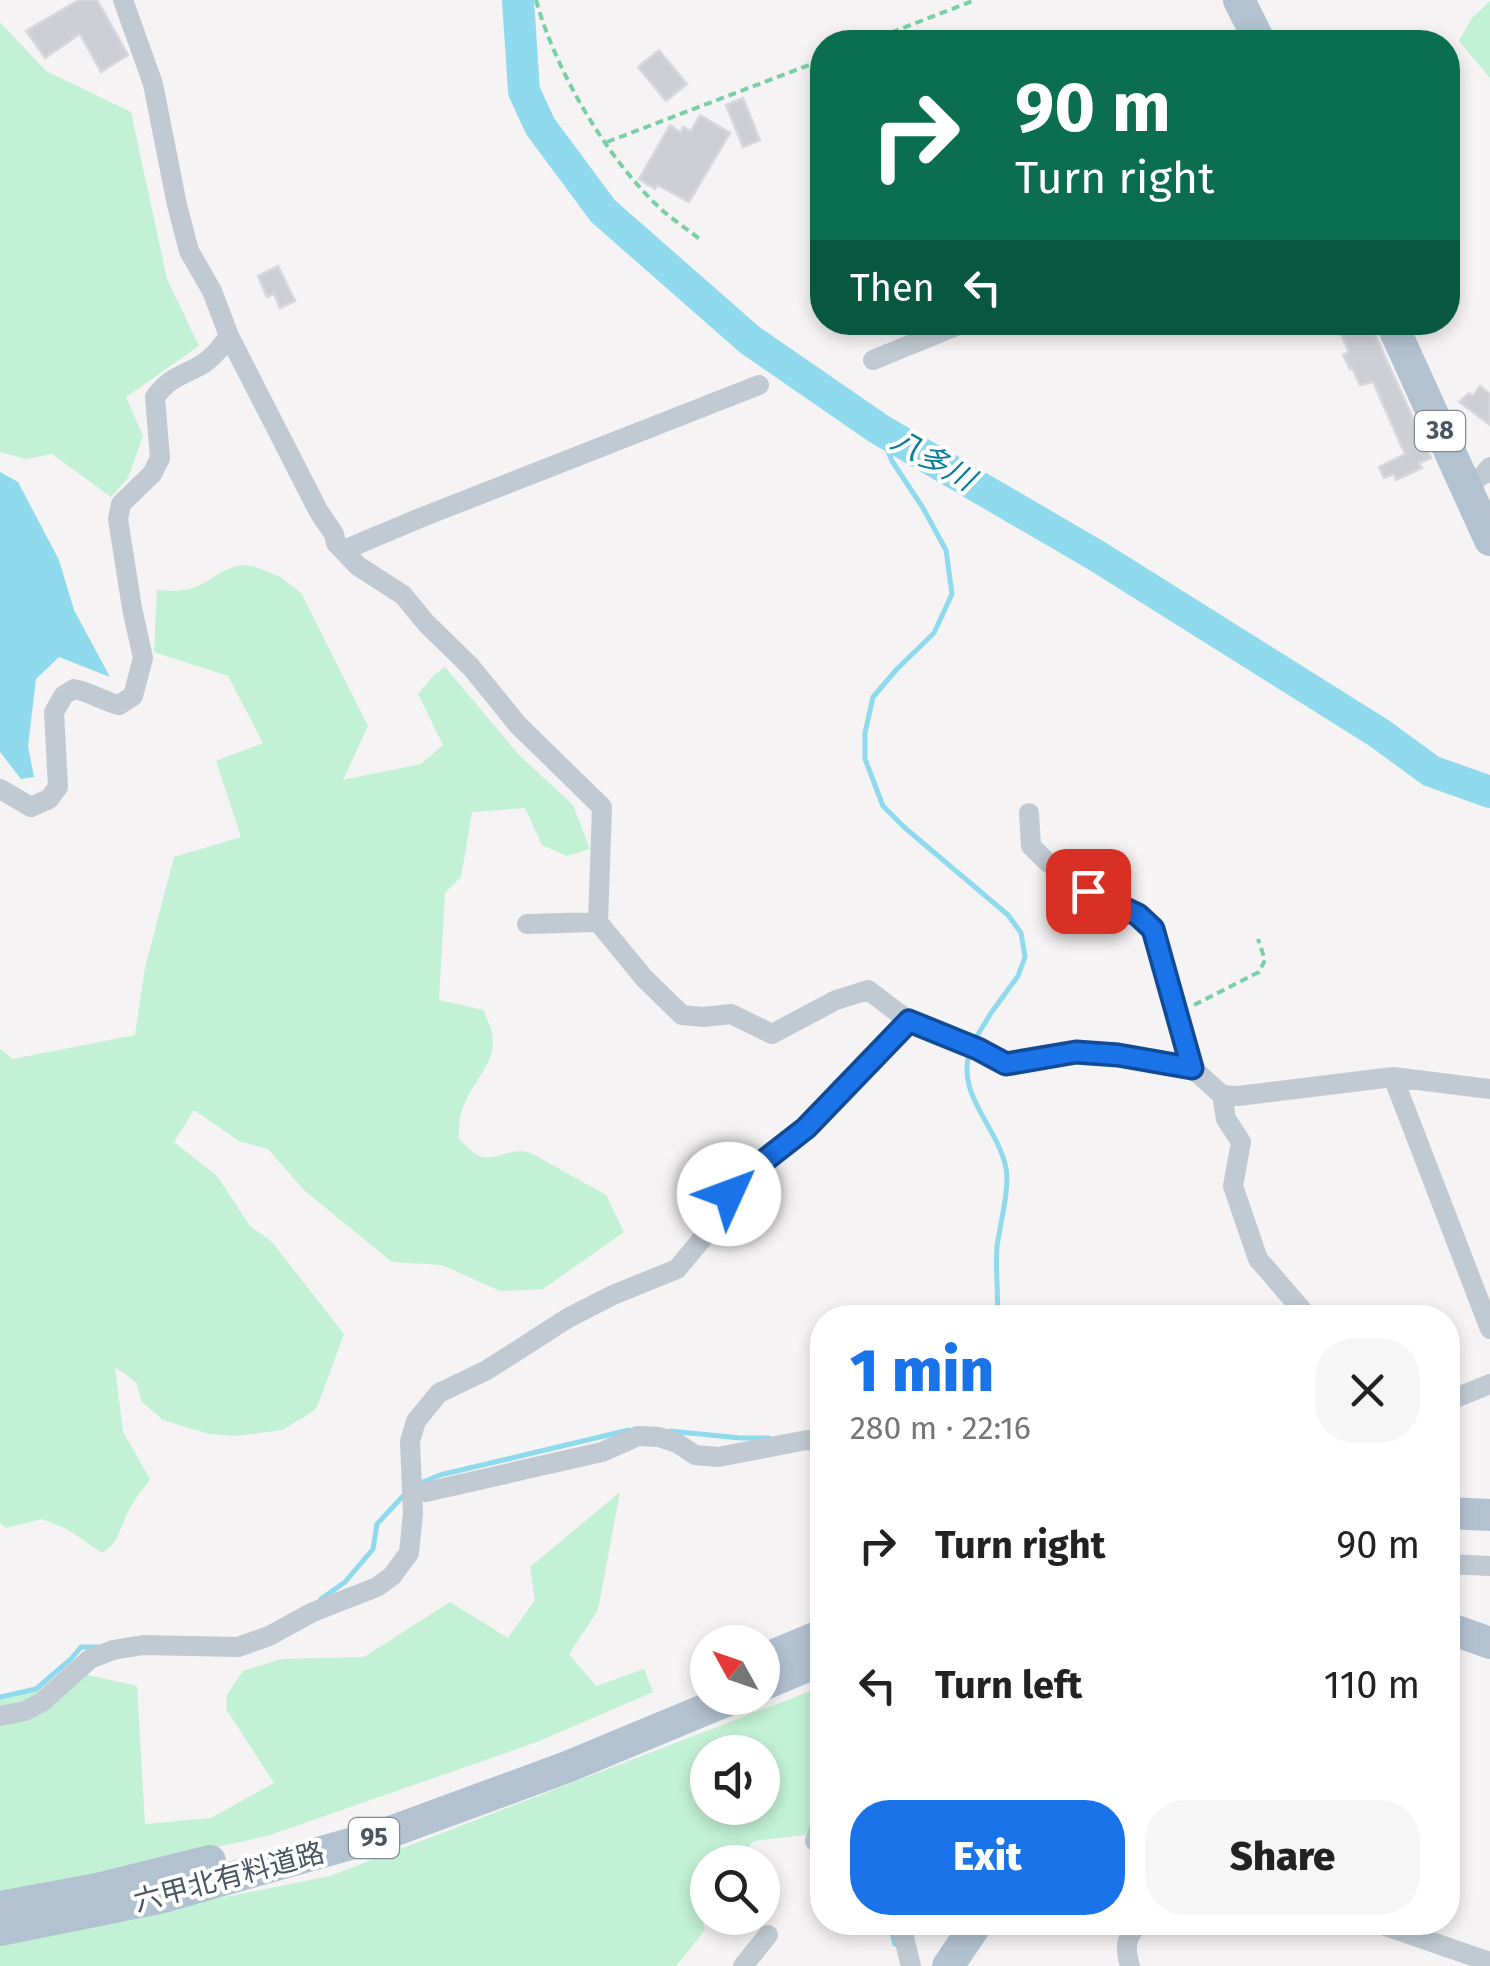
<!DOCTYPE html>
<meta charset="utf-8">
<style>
body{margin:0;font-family:"Fira Sans","Noto Sans JP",sans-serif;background:#f6f6f6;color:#222;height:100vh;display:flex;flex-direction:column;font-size:38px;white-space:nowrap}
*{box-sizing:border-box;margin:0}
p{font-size:32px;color:#767676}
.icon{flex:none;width:55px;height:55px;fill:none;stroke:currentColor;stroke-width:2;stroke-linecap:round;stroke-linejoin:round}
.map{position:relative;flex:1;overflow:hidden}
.side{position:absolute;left:810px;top:1305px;width:650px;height:630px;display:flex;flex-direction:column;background:#fff;border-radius:40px;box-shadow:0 5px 15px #0003}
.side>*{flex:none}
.hud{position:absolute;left:810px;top:30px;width:650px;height:305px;border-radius:40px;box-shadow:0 5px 15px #0003;background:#0b6e4f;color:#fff;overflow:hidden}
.needle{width:65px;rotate:310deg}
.controls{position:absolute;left:690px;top:1625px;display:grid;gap:20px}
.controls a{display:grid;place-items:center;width:90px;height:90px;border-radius:50%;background:#fff;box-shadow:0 5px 15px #0003;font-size:50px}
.pin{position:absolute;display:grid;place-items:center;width:85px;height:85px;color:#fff;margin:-42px;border-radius:20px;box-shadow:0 5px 15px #0006}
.me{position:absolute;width:110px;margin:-55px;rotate:47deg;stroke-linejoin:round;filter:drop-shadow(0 0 8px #0008)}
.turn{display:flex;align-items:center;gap:35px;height:210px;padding:0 40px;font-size:45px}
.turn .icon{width:130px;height:130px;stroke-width:2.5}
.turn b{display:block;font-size:70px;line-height:85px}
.then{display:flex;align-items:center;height:95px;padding:0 40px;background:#0003;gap:20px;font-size:38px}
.round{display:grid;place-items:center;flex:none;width:105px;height:105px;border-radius:40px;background:#f6f6f6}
.overview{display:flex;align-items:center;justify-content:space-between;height:170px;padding:0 40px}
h1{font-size:60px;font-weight:800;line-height:75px;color:#1a73e8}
.cta{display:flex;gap:20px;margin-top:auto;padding:20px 40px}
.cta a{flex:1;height:115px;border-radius:40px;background:#1a73e8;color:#fff;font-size:40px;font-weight:800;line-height:115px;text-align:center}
.cta a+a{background:#f6f6f6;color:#222}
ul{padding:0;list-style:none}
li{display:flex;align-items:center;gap:30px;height:140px;padding:0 40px}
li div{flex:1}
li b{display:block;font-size:38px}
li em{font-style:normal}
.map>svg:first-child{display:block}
.green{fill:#c3f1d5;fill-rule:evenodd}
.water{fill:#90daee}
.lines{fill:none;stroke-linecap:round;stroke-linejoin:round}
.stream{stroke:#90daee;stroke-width:5}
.river{stroke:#90daee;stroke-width:32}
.building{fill:#cdcfd5;stroke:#d7d9de;stroke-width:2.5}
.path{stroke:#7ad0a6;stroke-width:4;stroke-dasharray:8 5;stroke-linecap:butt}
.street{stroke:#c1cad2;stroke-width:20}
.primary{stroke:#b3c2d1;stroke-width:32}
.route-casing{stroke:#114b97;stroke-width:25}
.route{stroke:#1a73e8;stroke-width:18}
.labels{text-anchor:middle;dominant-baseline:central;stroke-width:8;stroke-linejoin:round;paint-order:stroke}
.shield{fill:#fff;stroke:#808990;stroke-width:2.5}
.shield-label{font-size:25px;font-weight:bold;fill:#4a5661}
.street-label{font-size:28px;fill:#4a5661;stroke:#fff}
.water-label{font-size:30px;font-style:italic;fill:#0c7c9b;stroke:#fff}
</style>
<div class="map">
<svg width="1490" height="1966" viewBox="0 0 1490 1966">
<rect width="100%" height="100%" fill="#f5f3f3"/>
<path class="green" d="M 1490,1 L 1490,78 L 1459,41 L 1472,18 Z
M 0,22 L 46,71 L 131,112 L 167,279 L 199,346 L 126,397 L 143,436 L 128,478 L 111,497 L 52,454 L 26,459 L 0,452 Z
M 243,565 L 256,567 L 280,577 L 301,593 L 368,726 L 343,780 L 421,764 L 443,745 L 418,694 L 434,675 L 445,667 L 519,755 L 573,805 L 590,849 L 567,856 L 542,845 L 525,808 L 472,812 L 461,877 L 445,893 L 439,1000 L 483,1010 C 486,1018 491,1026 492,1033 C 498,1058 476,1079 466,1100 C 460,1113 458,1125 459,1139 C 465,1144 473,1154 480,1156 C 495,1162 511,1146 531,1153 L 606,1195 L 624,1232 L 543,1289 L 500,1291 L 442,1265 L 392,1262 L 305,1191 L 268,1149 L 239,1141 L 194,1110 L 174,1142 L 217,1176 L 250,1226 L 271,1241 L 344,1334 L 317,1407 L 312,1412 L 282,1430 L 237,1436 L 209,1434 L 163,1420 L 142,1402 L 136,1382 L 115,1367 L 123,1432 L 150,1479 C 141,1492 129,1506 124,1521 C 118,1535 116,1545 102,1553 L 67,1529 L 42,1519 L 6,1528 L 0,1523 L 0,1049 L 13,1059 L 135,1035 L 145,968 L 174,857 L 241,837 L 216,761 L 263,743 L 228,676 L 154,652 L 157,590 C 170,591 186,592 198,586 C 215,578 225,567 243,565 Z
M 620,1492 L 598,1610 L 569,1654 L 596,1686 L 644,1669 L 653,1692 L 537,1742 L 267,1836 L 44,1885 L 0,1892 L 0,1697 L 79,1673 L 137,1686 L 145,1824 L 211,1818 L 274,1783 L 226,1709 L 227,1695 L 243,1671 L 282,1659 L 364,1657 L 450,1602 L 508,1638 L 535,1600 L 530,1567 Z
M 813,1690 L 819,1721 L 822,1722 L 822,1833 L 754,1841 L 734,1862 L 708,1862 L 707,1892 L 698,1903 L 705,1930 L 676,1966 L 0,1966 L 0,1942 L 330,1876 ZM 708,1752 L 762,1752 L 762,1808 L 708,1808 Z"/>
<path class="water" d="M 0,472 L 18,482 L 59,560 L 74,610 L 110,677 L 59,657 L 36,679 L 28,746 L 34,777 L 21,779 L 0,752 Z"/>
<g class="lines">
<path class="stream" d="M 879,429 L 892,461 L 923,508 L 946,550 L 952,594 L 934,633 L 897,669 L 873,697 L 865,733 L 865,759 L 883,806 L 904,827 L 1008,915 L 1021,933 L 1025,957 L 1018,976 L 991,1013 L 974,1041
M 970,1051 C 955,1094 998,1127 1006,1168 C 1010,1186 1000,1226 997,1246 C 995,1270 999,1294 997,1318
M 670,1431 L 740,1438 L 769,1438
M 418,1484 L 440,1475 L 629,1430
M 321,1599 L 345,1582 L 373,1549 L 377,1524 L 405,1494
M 0,1697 L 36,1689 L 71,1659 L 81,1647 L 99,1647
M 889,1922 L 895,1944"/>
<path class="river" d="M 518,0 L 524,91 L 540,126 L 603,211 L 750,340 L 879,429 L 1097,556 L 1379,733 L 1431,771 L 1490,792"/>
</g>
<path class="building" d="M 79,0 L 97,0 L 128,55 L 101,72 L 80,34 L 45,58 L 26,31 Z
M 659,50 L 687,84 L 666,101 L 638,67 Z
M 743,98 L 760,140 L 743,147 L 726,105 Z
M 700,115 L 730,133 L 689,202 L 657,185 L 655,189 L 639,179 L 670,125 L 681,133 L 683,127 L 691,131 Z
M 278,266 L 295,301 L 280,308 L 274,294 L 267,297 L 258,276 Z
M 1340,322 L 1371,322 L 1373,330 L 1431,458 L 1419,463 L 1422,468 L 1396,480 L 1394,474 L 1384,478 L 1379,467 L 1405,454 L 1373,382 L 1360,385 L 1352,368 L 1350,369 L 1343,355 L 1349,352 L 1341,334 L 1345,332 Z
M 1480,386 L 1490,394 L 1490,425 L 1459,402 L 1469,393 L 1473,396 Z"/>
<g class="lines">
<path class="path" d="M 536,0 C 556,72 608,161 663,211 C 675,221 688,230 701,240
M 867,42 L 975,0
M 607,142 L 822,60
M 1194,1005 L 1259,972 L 1265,960 L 1258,939"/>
<path class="street" d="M 123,0 L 153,84 L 177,205 L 189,251 L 212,291 L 229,336 L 319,512 L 334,534 L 336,543 L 358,566 L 403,595 L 426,623 L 471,667 L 518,725 L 602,807 L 598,922 L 644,978 L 682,1015 L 703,1017 L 731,1014 L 772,1034 L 836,1000 L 868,990 L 909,1021
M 873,360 L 966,322
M 1464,485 L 1483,475 L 1490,467
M 344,550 L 420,518 L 759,385
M 0,789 L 31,807 L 49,799 L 58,787 L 54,712 L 64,695 L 74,689 C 90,692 103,701 119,705 L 133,696 L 143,658 L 132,608 L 118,519 L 121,504 L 152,474 L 160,458 L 155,397 C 170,377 180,377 201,365 C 213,358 221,347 229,336
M 1029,813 L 1031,846 C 1048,864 1068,880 1089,892 C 1112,905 1134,911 1153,929 L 1192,1068
M 527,924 L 598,922
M 1393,1077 L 1490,1329
M 1222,1095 L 1226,1119 L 1241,1142 L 1233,1186 L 1258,1259 L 1309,1318
M 1448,1401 L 1490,1384
M 426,1492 L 602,1452 L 638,1436 L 659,1437 L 677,1443 L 695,1455 L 718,1457 L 807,1440 L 822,1441
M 1448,1564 L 1490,1566
M 0,1716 L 25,1711 L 42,1702 L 90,1659 L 113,1650 L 143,1645 L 238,1647 L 269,1636 L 313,1612 L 377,1587 L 392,1576 L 409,1553 L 413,1513 L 410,1441 L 416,1421 L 439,1393 L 487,1370 L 568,1318 L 613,1295 L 677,1269 L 703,1238 L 715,1210 L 742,1178 L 805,1129 L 909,1021 L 978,1049 L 1006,1064 L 1076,1052 L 1118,1055 L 1192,1068 L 1222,1095 L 1238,1096 L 1393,1077 L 1490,1089
M 815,1841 L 822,1820
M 900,1922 L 911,1966
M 1374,1922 L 1490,1962
M 743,1966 L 768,1935
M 1130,1966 C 1124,1946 1126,1937 1140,1922"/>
<path class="primary" d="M 1239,0 L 1260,42
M 1391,322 L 1490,540
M 1448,1513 L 1490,1515
M 1448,1628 L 1490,1643
M 762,1660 L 822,1635
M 762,1685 L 822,1660
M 0,1907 L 97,1889 L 210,1861
M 0,1930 L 159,1898 L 382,1835 L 567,1767 L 733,1698
M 948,1966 L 978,1922"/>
</g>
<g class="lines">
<defs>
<path id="route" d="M 729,1194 L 742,1178 L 806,1128 L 909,1021 L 978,1049 L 1006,1064 L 1076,1052 L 1118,1055 L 1192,1068 L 1153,929 L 1138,915 L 1088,891"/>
</defs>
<use href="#route" class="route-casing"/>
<use href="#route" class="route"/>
</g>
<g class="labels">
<g class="shield">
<rect x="1415" y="411" width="50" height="40" rx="8"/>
<rect x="349" y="1818" width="50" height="40" rx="8"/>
</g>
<g class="shield-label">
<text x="1440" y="431">38</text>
<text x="374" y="1838">95</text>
</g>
<g class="street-label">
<text transform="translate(229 1877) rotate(-15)">六甲北有料道路</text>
</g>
<g class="water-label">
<text transform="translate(933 460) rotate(30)">八多川</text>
</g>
</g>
</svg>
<div class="controls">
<a><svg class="needle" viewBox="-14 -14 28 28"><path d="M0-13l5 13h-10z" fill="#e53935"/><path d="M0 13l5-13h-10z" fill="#767676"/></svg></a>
<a><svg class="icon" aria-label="sound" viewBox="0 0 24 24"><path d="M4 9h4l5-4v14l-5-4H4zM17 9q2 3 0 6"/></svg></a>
<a><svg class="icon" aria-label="search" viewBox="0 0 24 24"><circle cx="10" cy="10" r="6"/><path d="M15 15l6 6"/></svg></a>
</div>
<div class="pin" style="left:1088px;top:891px;background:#d93025"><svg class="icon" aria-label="arrive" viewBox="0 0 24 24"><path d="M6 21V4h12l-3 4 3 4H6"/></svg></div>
<svg class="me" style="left:729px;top:1194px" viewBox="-20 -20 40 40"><circle r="19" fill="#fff"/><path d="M0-13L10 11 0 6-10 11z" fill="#1a73e8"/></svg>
<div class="hud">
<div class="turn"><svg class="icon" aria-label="right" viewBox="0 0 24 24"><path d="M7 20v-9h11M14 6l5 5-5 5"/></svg><div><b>90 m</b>Turn right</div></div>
<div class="then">Then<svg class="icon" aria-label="left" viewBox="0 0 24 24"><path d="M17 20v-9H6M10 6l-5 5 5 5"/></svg></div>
</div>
<section class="side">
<div class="overview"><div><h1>1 min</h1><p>280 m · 22:16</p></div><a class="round"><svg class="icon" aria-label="close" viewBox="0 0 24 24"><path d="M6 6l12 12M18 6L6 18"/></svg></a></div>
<ul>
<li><svg class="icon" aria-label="right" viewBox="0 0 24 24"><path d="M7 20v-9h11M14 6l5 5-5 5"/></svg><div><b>Turn right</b></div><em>90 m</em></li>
<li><svg class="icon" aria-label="left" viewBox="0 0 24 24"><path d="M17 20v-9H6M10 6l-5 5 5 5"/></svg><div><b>Turn left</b></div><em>110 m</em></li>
</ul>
<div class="cta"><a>Exit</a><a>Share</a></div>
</section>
</div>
